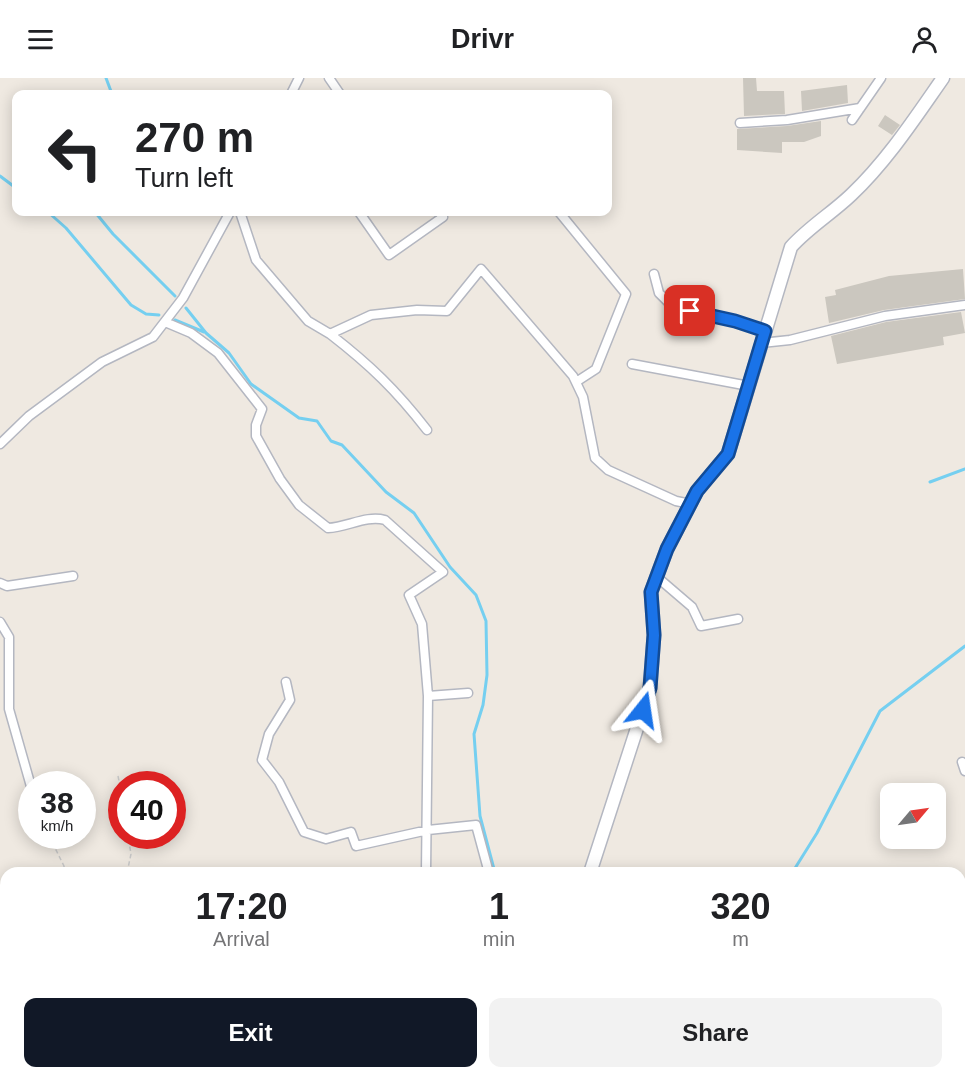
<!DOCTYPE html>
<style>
body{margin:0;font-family:Helvetica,sans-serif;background:#f2f2f2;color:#202124;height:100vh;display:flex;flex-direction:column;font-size:22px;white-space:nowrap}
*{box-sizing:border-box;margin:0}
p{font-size:20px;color:#757577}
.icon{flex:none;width:33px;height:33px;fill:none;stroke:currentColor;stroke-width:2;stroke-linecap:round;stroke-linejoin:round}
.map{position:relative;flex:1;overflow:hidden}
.panel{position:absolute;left:0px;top:789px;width:966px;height:212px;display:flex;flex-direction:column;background:#fff;border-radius:18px 18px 0 0;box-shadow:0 3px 15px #0003}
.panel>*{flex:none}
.guide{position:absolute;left:12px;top:12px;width:600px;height:126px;border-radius:12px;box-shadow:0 3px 15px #0003;background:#fff;color:#202124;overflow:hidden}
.needle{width:39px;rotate:61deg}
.fabs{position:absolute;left:880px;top:705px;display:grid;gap:12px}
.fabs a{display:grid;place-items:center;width:66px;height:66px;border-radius:12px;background:#fff;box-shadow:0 3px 15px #0003;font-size:30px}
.speed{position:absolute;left:18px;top:693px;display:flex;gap:12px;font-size:30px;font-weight:700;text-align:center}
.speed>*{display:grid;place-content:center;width:78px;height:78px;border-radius:50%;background:#fff;box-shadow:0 3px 15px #0003;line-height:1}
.speed small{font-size:15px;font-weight:400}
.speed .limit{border:9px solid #d22;background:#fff;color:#111}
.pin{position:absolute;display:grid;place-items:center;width:51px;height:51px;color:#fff;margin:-26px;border-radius:12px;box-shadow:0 3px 9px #0006}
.me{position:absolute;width:66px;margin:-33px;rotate:15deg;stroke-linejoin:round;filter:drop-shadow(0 0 4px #0008)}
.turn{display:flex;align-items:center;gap:21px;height:126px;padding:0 24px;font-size:27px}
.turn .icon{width:78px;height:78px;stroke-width:2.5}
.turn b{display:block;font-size:42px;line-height:51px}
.eta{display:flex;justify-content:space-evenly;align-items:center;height:102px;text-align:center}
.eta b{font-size:36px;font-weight:700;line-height:42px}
.cta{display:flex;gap:12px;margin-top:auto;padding:12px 24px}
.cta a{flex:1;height:69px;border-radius:12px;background:#111827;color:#fff;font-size:24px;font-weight:700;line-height:69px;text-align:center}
.cta a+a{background:#f2f2f2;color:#202124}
header{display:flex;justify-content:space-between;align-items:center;height:78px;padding:0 24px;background:#fff;font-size:27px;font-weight:700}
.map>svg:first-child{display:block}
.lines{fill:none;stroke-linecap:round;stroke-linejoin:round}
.stream{stroke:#75cff0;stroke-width:3}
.building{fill:#cbc7bf}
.street-casing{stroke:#b4b7c1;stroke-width:11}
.secondary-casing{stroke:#b4b7c1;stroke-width:15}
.path{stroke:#c9c9c9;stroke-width:1.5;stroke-dasharray:4.5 3;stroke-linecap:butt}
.street{stroke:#fff;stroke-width:8}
.secondary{stroke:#fff;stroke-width:12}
.route-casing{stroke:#114b97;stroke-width:15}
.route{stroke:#1a73e8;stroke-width:10}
</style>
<header><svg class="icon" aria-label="menu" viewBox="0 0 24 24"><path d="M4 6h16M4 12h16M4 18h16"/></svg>Drivr<svg class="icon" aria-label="person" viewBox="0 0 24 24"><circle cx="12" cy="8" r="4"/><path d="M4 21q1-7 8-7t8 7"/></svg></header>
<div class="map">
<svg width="965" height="1000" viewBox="0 0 965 1000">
<rect width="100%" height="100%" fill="#efe9e1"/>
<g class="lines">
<path class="stream" d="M 106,0 L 112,16
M 0,98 L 16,110
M 48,134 L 66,150 L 131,227 L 146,236 L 159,237
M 95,134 L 113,156 L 175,218
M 186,230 L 206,255 L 229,275 L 251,306 L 299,340 L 317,343 L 331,363 L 342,367 L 386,414 L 414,435 L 450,489 L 476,517 L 486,543 L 487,597 L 483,627 L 474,656 L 480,738 L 495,795
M 175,242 L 204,254
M 930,404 L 965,391
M 792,795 L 817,755 L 880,633 L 965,568"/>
</g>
<path class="building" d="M 743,0 L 756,0 L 757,13 L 784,13 L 785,36 L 744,38 Z
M 847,7 L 848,25 L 802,33 L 801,13 Z
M 885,37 L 900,47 L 892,57 L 878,48 Z
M 821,43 L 821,58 L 804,64 L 782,64 L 782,75 L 737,72 L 737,51 L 787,48 Z
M 963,191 L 965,221 L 884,232 L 829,245 L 825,219 L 836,217 L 835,212 L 889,198 Z
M 961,234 L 965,255 L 943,259 L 944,267 L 837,286 L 831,258 L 886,244 Z"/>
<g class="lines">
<defs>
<path id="street" d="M 329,0 L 340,16
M 291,16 L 299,0
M 852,42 L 881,0
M 740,45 L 787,42 L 860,30
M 240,134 L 256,182 L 308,243 L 330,256 L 371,237 L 417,232 L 447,233 L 481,191 L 573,298 L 583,319 L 595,380 L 608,392 L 676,423 L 691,426
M 359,134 L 389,177 L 443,139 L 438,134
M 559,134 L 626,216 L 596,291 L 576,304
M 654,196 L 659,215 L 671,227 L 735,243 L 765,253
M 165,244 L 191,255 L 218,275 L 262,331 L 256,347 L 256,358 L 280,401 L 299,427 L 328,450 C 348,449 366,437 385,442 L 443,494 L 409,517 L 422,546 L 428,618 L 468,615
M 330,256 C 370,287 396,312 427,352
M 761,265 L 790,262 L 885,238 L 965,227
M 632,286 L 749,308
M 0,366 L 29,338 L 102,284 L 153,259 L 183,220 L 230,134
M 657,499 L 692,529 L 701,548 L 738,541
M 0,505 L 7,508 L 73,498
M 0,544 L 9,559 L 9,631 L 32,712
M 286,604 L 290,622 L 269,656 L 262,682 L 279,704 L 304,754 L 326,761 L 351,754 L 356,768 L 428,752 L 476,747 L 489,795
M 962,684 L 965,693
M 426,795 L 428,618
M 960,815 L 965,811
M 960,939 L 965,948
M 443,994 L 444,1000
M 492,994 L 494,1000
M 604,1000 L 625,994
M 754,1000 L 755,994
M 771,1000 L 773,994"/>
<path id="secondary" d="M 590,795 L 650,610 L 654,557 L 651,514 L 667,471 L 697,413 L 728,376 L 791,169 C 809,149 831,136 851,117 C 887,83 915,40 943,0
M 713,994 L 719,1000"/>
</defs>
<use href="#street" class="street-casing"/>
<use href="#secondary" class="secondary-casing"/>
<path class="path" d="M 118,698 L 122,718
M 49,758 L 64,788 L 64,795
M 127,795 L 131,776 L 128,758
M 49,994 L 49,1000
M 276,994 L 276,1000
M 0,998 L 15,994
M 213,1000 L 214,994"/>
<use href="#street" class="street"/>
<use href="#secondary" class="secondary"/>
</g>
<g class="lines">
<defs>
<path id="route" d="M 643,632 L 650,610 L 654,557 L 651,514 L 667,471 L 697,413 L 728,376 L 765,253 L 735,243 L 690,233"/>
</defs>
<use href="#route" class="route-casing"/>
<use href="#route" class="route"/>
</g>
</svg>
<div class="fabs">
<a><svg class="needle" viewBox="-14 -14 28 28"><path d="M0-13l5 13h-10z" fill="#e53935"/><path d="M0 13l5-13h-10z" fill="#757577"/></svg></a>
</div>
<div class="speed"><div>38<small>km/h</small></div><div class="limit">40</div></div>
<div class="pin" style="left:690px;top:233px;background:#d93025"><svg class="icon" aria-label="arrive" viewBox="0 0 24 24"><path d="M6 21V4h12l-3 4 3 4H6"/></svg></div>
<svg class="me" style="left:643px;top:632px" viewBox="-20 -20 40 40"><path d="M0-17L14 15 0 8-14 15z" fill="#1a73e8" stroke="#fff" stroke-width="4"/></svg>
<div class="guide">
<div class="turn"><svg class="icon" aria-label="left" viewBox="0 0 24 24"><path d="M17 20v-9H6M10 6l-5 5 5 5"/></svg><div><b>270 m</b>Turn left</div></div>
</div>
<section class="panel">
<div class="eta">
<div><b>17:20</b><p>Arrival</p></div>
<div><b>1</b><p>min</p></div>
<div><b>320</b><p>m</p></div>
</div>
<div class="cta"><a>Exit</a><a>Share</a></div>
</section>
</div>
